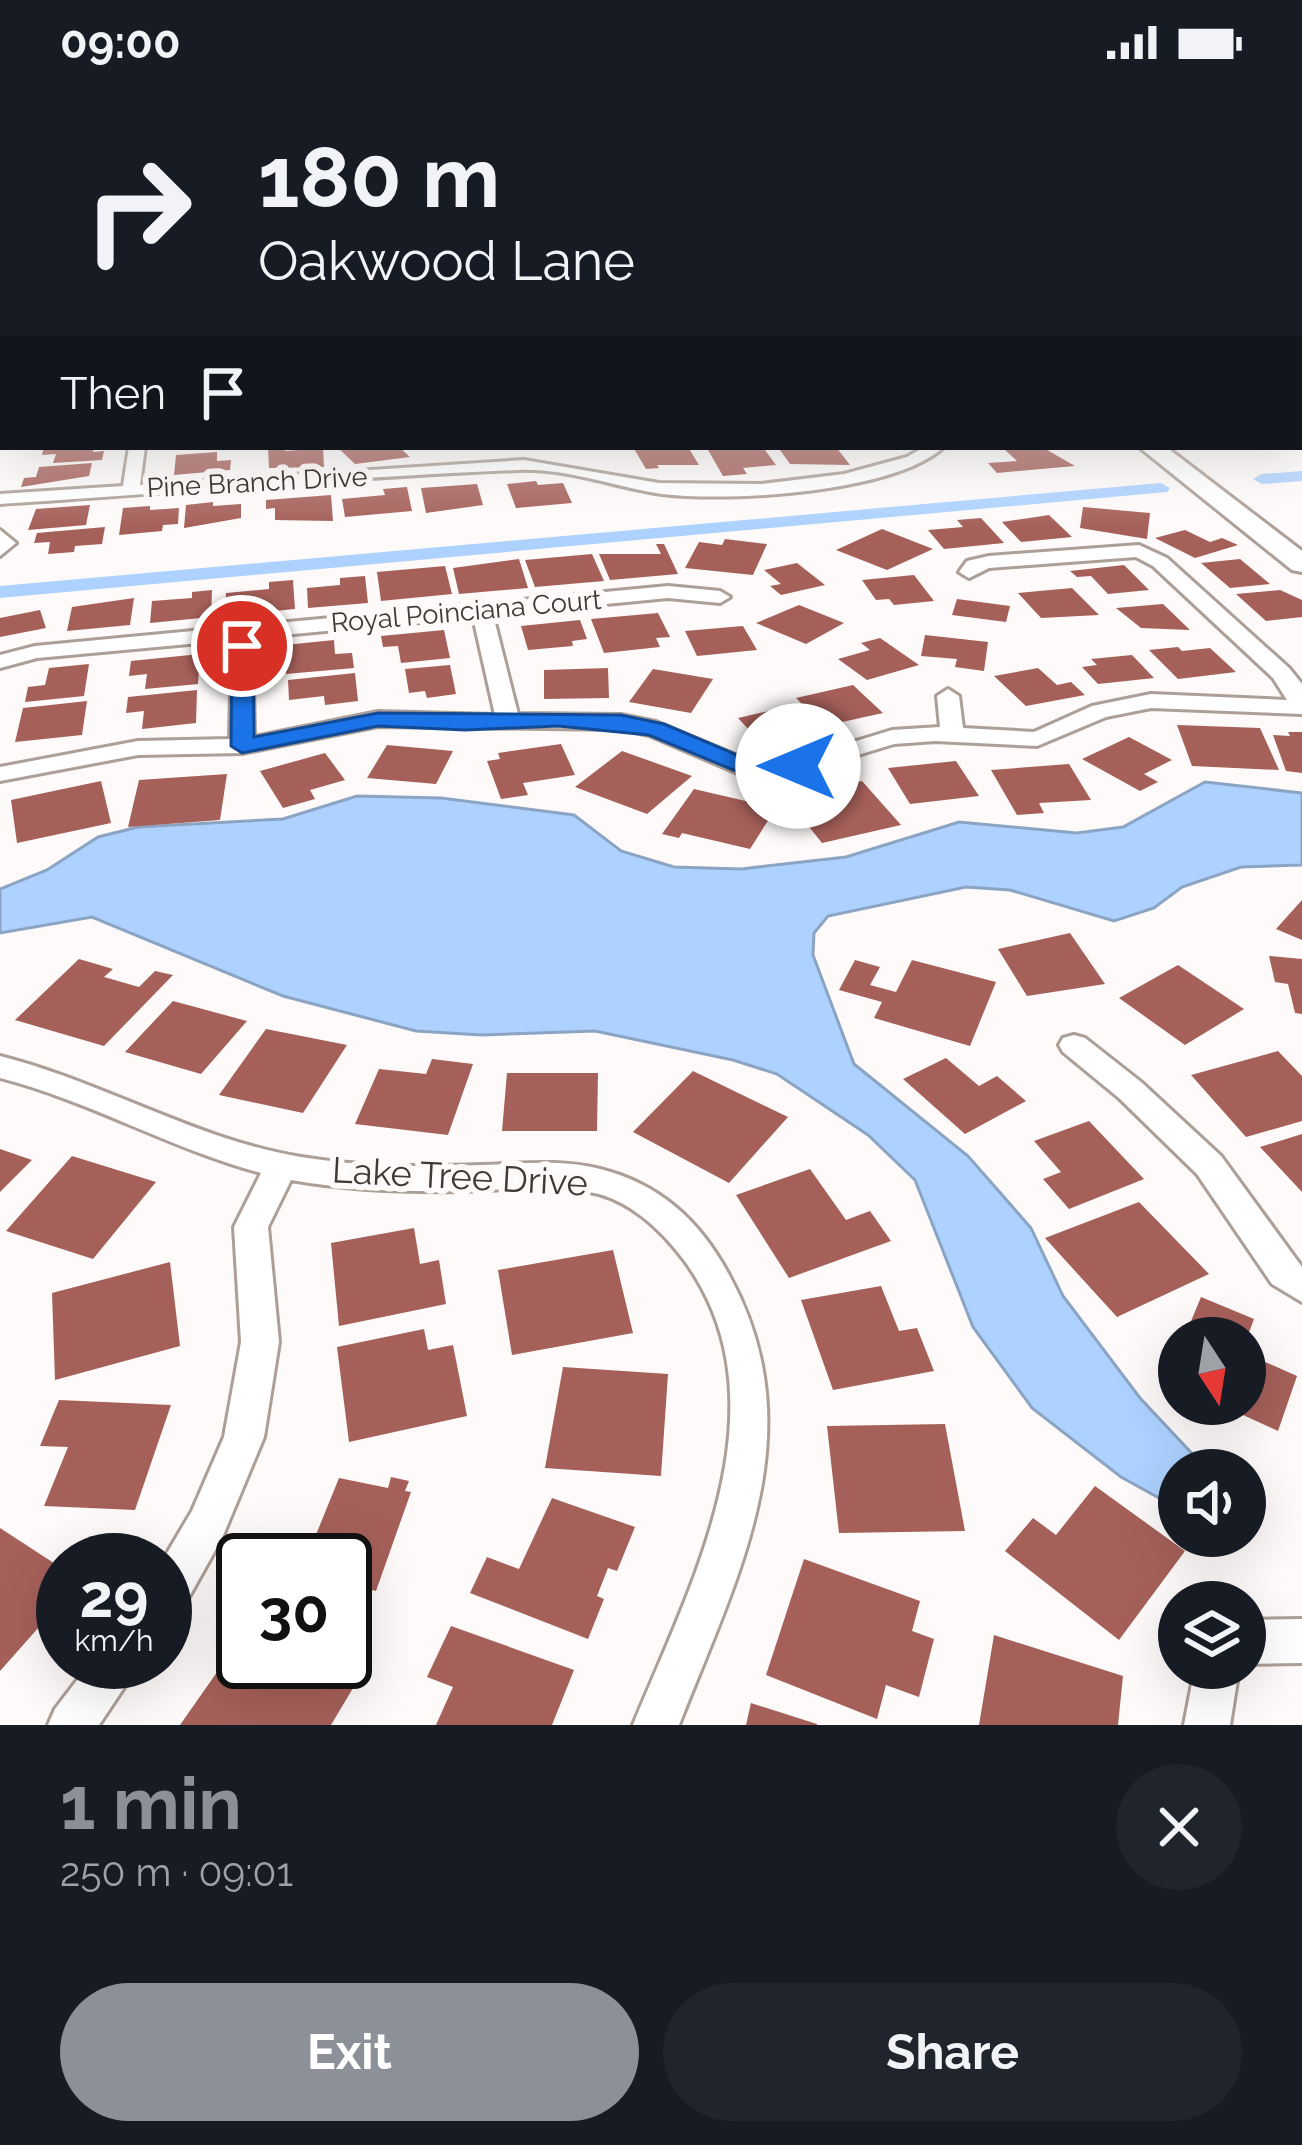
<!DOCTYPE html>
<meta charset="utf-8">
<style>
body{margin:0;font-family:Raleway,sans-serif;background:#20242c;color:#f1f3f6;height:100vh;display:flex;flex-direction:column;font-size:45px;white-space:nowrap}
*{box-sizing:border-box;margin:0}
p{font-size:39px;color:#9ea1a6}
.icon{flex:none;width:66px;height:66px;fill:none;stroke:currentColor;stroke-width:2;stroke-linecap:round;stroke-linejoin:round}
.map{position:relative;height:1641px;overflow:hidden}
.side{display:flex;flex-direction:column;background:#171b24;flex:1}
.side>*{flex:none}
.guide{position:absolute;left:0px;top:0px;width:1302px;height:366px;box-shadow:0 12px 48px #0002;background:#171b24;color:#f1f3f6;overflow:hidden}
.needle{width:78px;rotate:168deg}
.buttons{position:absolute;left:1158px;top:1233px;display:grid;gap:24px}
.buttons a{display:grid;place-items:center;width:108px;height:108px;border-radius:50%;background:#171b24;box-shadow:0 12px 48px #0002;font-size:60px}
.speed{position:absolute;left:36px;top:1449px;display:flex;gap:24px;font-size:60px;font-weight:700;text-align:center}
.speed>*{display:grid;place-content:center;width:156px;height:156px;border-radius:50%;background:#171b24;box-shadow:0 12px 48px #0002;line-height:1}
.speed small{font-size:30px;font-weight:400}
.speed .limit{border:6px solid #111;border-radius:18px;background:#fff;color:#111}
.pin{position:absolute;display:grid;place-items:center;width:102px;height:102px;color:#fff;margin:-51px;border:6px solid #fff;border-radius:50%;box-shadow:0 3px 12px #0007}
.me{position:absolute;width:132px;margin:-66px;rotate:270deg;stroke-linejoin:round;filter:drop-shadow(0 0 9px #0008)}
.turn{display:flex;align-items:center;gap:42px;height:252px;padding:0 60px;font-size:54px}
.turn .icon{width:156px;height:156px;stroke-width:2.5}
.turn b{display:block;font-size:84px;line-height:102px}
.then{display:flex;align-items:center;height:114px;padding:0 60px;background:#0003;gap:24px;font-size:45px}
.round{display:grid;place-items:center;flex:none;width:126px;height:126px;border-radius:63px;background:#20242c}
.summary{display:flex;align-items:center;justify-content:space-between;height:204px;padding:0 60px}
h1{font-size:72px;font-weight:700;line-height:90px;color:#8c9099}
.cta{display:flex;gap:24px;margin-top:auto;padding:24px 60px}
.cta a{flex:1;height:138px;border-radius:72px;background:#8c9099;color:#fff;font-size:48px;font-weight:700;line-height:138px;text-align:center}
.cta a+a{background:#20242c;color:#f1f3f6}
.status{display:flex;justify-content:space-between;align-items:center;height:84px;padding:0 60px;background:#171b24;direction:ltr}
.status svg{height:33px;fill:currentColor}
.map>svg:first-child{display:block}
.water{fill:#add2ff;stroke:#8ca4c3;stroke-width:3}
.lines{fill:none;stroke-linecap:round;stroke-linejoin:round}
.canal{fill:#add2ff;fill-rule:evenodd}
.building{fill:#a6605a}
.minor-casing{stroke:#ac9f97;stroke-width:6}
.secondary-casing{stroke:#ac9f97;stroke-width:6}
.minor{fill:#fff;fill-rule:evenodd}
.secondary{fill:#fff;fill-rule:evenodd}
.route{fill:#1a73e8;stroke:#114b97;stroke-width:3}
.labels{text-anchor:middle;dominant-baseline:central;stroke-width:12;stroke-linejoin:round;paint-order:stroke}
.far-street-label{font-size:27px;fill:#3f3a36;stroke:#fdfaf9}
.near-street-label{font-size:36px;fill:#3f3a36;stroke:#fdfaf9}
</style>
<div class="status"><b>09:00</b><svg viewBox="0 0 49 12"><path d="M0 12V9h3v3zM5 12V6h3v6zM10 12V3h3v9zM15 12V0h3v12zM26 1h20v11H26zM47 4h2v5h-2z"/></svg></div>
<div class="map">
<svg width="1302" height="1641" viewBox="0 0 1302 1641">
<rect width="100%" height="100%" fill="#fdfaf9"/>
<path class="water" d="M 1205,698 L 1302,709 L 1302,781 L 1241,783 L 1182,803 L 1154,824 L 1114,837 L 1010,806 L 966,803 L 828,832 L 814,849 L 813,871 L 854,980 L 968,1072 L 1031,1144 L 1063,1212 L 1140,1314 L 1199,1377 L 1200,1386 L 1179,1386 L 1179,1425 L 1121,1393 L 1032,1324 L 973,1243 L 915,1096 L 868,1051 L 777,990 L 733,976 L 595,947 L 482,951 L 416,947 L 283,912 L 92,833 L 0,849 L 0,805 L 47,786 L 98,753 L 138,743 L 283,735 L 357,712 L 441,714 L 574,731 L 621,767 L 674,783 L 741,785 L 846,773 L 959,738 L 1077,749 L 1123,743 Z"/>
<g class="lines">
<path class="canal" d="M 1302,387 L 1302,397 L 1262,400 L 1253,395 L 1262,390 Z
M 1161,399 L 1170,404 L 1167,408 L 0,514 L 0,502 Z"/>
</g>
<path class="building" d="M 44,363 L 94,363 L 93,368 L 104,367 L 102,376 L 53,379 L 56,370 L 42,371 Z
M 285,363 L 285,367 L 323,364 L 324,383 L 269,384 L 268,364 Z
M 337,363 L 399,363 L 410,373 L 355,380 Z
M 633,363 L 688,363 L 699,381 L 657,381 L 659,384 L 646,385 Z
M 789,363 L 836,363 L 850,381 L 790,380 L 780,366 Z
M 1042,363 L 1075,382 L 997,389 L 988,379 L 1017,377 L 1004,365 Z
M 731,365 L 765,366 L 776,381 L 743,384 L 747,390 L 723,392 L 708,366 Z
M 217,368 L 217,377 L 231,376 L 230,386 L 174,391 L 176,371 Z
M 92,379 L 89,392 L 21,403 L 24,394 L 36,393 L 39,383 Z
M 536,397 L 538,401 L 563,399 L 572,419 L 516,424 L 507,400 Z
M 477,400 L 483,421 L 426,429 L 421,404 Z
M 407,403 L 412,427 L 345,433 L 342,415 L 385,411 L 383,405 Z
M 331,411 L 333,437 L 275,436 L 275,424 L 266,425 L 266,416 Z
M 213,418 L 213,422 L 241,420 L 241,434 L 184,444 L 186,421 Z
M 90,421 L 86,441 L 28,446 L 36,425 Z
M 150,422 L 150,426 L 179,424 L 178,440 L 163,441 L 162,447 L 119,451 L 123,424 Z
M 1083,423 L 1150,429 L 1147,455 L 1080,444 Z
M 1049,431 L 1072,453 L 1021,458 L 1002,438 Z
M 981,434 L 1004,459 L 944,465 L 928,446 L 963,443 L 957,436 Z
M 105,443 L 102,460 L 75,462 L 74,468 L 48,470 L 50,458 L 34,459 L 37,449 Z
M 882,445 L 933,465 L 887,486 L 836,466 Z
M 1185,446 L 1210,458 L 1222,454 L 1238,461 L 1195,474 L 1155,454 Z
M 725,455 L 767,460 L 753,491 L 685,484 L 699,458 L 722,461 Z
M 656,460 L 664,460 L 678,490 L 610,496 L 599,470 L 661,470 Z
M 592,470 L 604,497 L 535,503 L 525,476 Z
M 519,475 L 528,504 L 459,510 L 453,484 Z
M 1240,475 L 1270,500 L 1230,504 L 1201,479 Z
M 797,479 L 825,501 L 781,511 L 770,502 L 781,500 L 764,486 Z
M 1124,481 L 1149,506 L 1108,510 L 1091,492 L 1077,493 L 1070,487 Z
M 445,482 L 452,510 L 381,517 L 377,488 Z
M 914,491 L 934,517 L 894,521 L 889,515 L 876,516 L 862,496 Z
M 365,492 L 368,519 L 308,524 L 307,504 L 340,501 L 340,494 Z
M 293,496 L 295,525 L 225,532 L 226,509 L 269,505 L 269,498 Z
M 1072,504 L 1099,531 L 1041,534 L 1018,509 Z
M 212,506 L 211,533 L 150,539 L 152,517 L 192,514 L 192,508 Z
M 1280,506 L 1302,516 L 1302,533 L 1266,537 L 1236,510 Z
M 134,514 L 130,541 L 67,547 L 72,523 Z
M 957,515 L 1010,522 L 1006,538 L 952,531 Z
M 1163,520 L 1190,546 L 1141,544 L 1116,524 Z
M 799,521 L 844,539 L 806,560 L 756,539 Z
M 40,526 L 46,544 L 0,553 L 0,534 Z
M 658,529 L 670,553 L 656,554 L 660,563 L 604,569 L 591,535 Z
M 580,536 L 587,555 L 572,557 L 573,562 L 528,566 L 521,542 Z
M 743,542 L 757,566 L 697,572 L 685,547 Z
M 444,546 L 450,574 L 401,579 L 398,562 L 383,563 L 381,552 Z
M 925,551 L 988,558 L 984,587 L 955,583 L 957,575 L 921,572 Z
M 880,554 L 919,581 L 867,596 L 838,575 L 870,566 L 861,559 Z
M 334,556 L 335,570 L 352,569 L 354,584 L 286,590 L 285,561 Z
M 1178,563 L 1182,567 L 1210,564 L 1236,588 L 1178,595 L 1149,566 Z
M 200,570 L 198,600 L 145,605 L 147,590 L 129,592 L 131,577 Z
M 1132,571 L 1154,594 L 1098,600 L 1082,583 L 1097,581 L 1091,575 Z
M 89,580 L 84,612 L 25,618 L 28,603 L 45,601 L 49,584 Z
M 450,581 L 456,610 L 427,614 L 425,607 L 409,609 L 405,585 Z
M 608,584 L 609,614 L 544,615 L 544,586 Z
M 1038,584 L 1057,601 L 1071,598 L 1085,611 L 1026,622 L 994,592 Z
M 653,585 L 713,595 L 691,629 L 629,618 Z
M 355,589 L 358,617 L 325,621 L 324,612 L 289,616 L 288,596 Z
M 853,601 L 883,629 L 824,642 L 796,614 Z
M 197,606 L 196,639 L 142,645 L 144,627 L 126,629 L 128,613 Z
M 87,617 L 82,651 L 15,658 L 23,624 Z
M 791,622 L 815,647 L 761,659 L 738,634 Z
M 1177,641 L 1260,644 L 1279,686 L 1192,682 Z
M 1288,648 L 1302,648 L 1302,689 L 1286,687 L 1273,651 L 1290,652 Z
M 1129,653 L 1172,676 L 1144,690 L 1158,698 L 1140,707 L 1082,675 Z
M 561,660 L 575,691 L 523,699 L 528,711 L 501,715 L 487,677 L 500,675 L 498,669 Z
M 387,661 L 453,667 L 436,700 L 367,694 Z
M 622,667 L 692,692 L 647,730 L 575,703 Z
M 325,669 L 345,696 L 310,706 L 315,715 L 283,724 L 260,687 Z
M 956,677 L 979,712 L 910,720 L 888,684 Z
M 1069,680 L 1091,716 L 1039,719 L 1044,729 L 1017,731 L 991,686 Z
M 227,690 L 220,736 L 128,743 L 139,696 Z
M 101,697 L 111,739 L 17,759 L 11,716 Z
M 862,697 L 901,741 L 822,759 L 786,714 Z
M 694,705 L 776,724 L 750,765 L 682,749 L 679,754 L 662,750 Z
M 1302,816 L 1302,856 L 1276,845 Z
M 1070,849 L 1105,900 L 1027,912 L 998,865 Z
M 1269,872 L 1302,875 L 1302,930 L 1295,929 L 1288,900 L 1275,898 Z
M 79,875 L 113,885 L 104,893 L 139,903 L 155,887 L 173,891 L 104,962 L 15,936 Z
M 855,876 L 880,883 L 870,901 L 896,908 L 912,876 L 996,898 L 970,962 L 874,934 L 882,918 L 839,906 Z
M 1178,881 L 1244,925 L 1185,961 L 1119,914 Z
M 173,917 L 247,937 L 201,990 L 125,968 Z
M 266,945 L 347,961 L 303,1029 L 219,1011 Z
M 1278,967 L 1302,992 L 1302,1037 L 1246,1053 L 1191,991 Z
M 946,974 L 979,1002 L 997,992 L 1026,1017 L 965,1050 L 903,995 Z
M 432,975 L 473,980 L 448,1051 L 355,1040 L 379,985 L 426,990 Z
M 693,987 L 788,1033 L 729,1099 L 633,1048 Z
M 507,989 L 598,989 L 597,1047 L 502,1047 Z
M 1089,1037 L 1144,1095 L 1069,1125 L 1043,1095 L 1061,1088 L 1034,1057 Z
M 1302,1050 L 1302,1108 L 1260,1063 Z
M 0,1065 L 32,1076 L 0,1108 Z
M 72,1072 L 156,1098 L 93,1175 L 6,1147 Z
M 810,1085 L 846,1136 L 870,1127 L 891,1157 L 789,1194 L 736,1111 Z
M 1139,1118 L 1209,1190 L 1117,1233 L 1045,1154 Z
M 414,1144 L 420,1180 L 439,1176 L 446,1220 L 339,1242 L 331,1159 Z
M 613,1166 L 633,1249 L 512,1271 L 498,1186 Z
M 170,1178 L 180,1262 L 55,1296 L 52,1209 Z
M 881,1202 L 899,1247 L 917,1244 L 934,1287 L 833,1306 L 801,1216 Z
M 1201,1213 L 1254,1235 L 1247,1254 L 1184,1254 Z
M 424,1245 L 428,1266 L 453,1261 L 467,1332 L 349,1358 L 337,1263 Z
M 1245,1269 L 1297,1292 L 1278,1347 L 1219,1320 L 1245,1320 Z
M 563,1283 L 668,1290 L 661,1392 L 545,1384 Z
M 59,1316 L 171,1321 L 135,1426 L 44,1422 L 68,1363 L 40,1362 Z
M 945,1340 L 965,1447 L 839,1449 L 827,1342 Z
M 391,1393 L 409,1397 L 405,1407 L 411,1408 L 376,1507 L 345,1500 L 345,1476 L 279,1476 L 286,1458 L 311,1463 L 339,1394 L 388,1404 Z
M 1095,1402 L 1185,1467 L 1119,1556 L 1005,1467 L 1033,1434 L 1056,1451 Z
M 552,1414 L 635,1443 L 617,1487 L 608,1484 L 597,1512 L 604,1515 L 588,1555 L 470,1509 L 487,1473 L 519,1485 Z
M 0,1444 L 63,1485 L 63,1516 L 0,1587 Z
M 804,1475 L 920,1517 L 912,1547 L 934,1555 L 919,1613 L 886,1601 L 877,1635 L 766,1591 Z
M 451,1542 L 574,1586 L 552,1641 L 436,1641 L 453,1603 L 427,1593 Z
M 243,1551 L 243,1578 L 340,1578 L 362,1589 L 331,1641 L 180,1641 Z
M 994,1551 L 1123,1592 L 1118,1641 L 979,1641 Z
M 751,1619 L 817,1640 L 817,1641 L 746,1641 Z"/>
<g class="lines">
<defs>
<path id="minor" d="M 1299,317 L 1302,318 L 1302,329 L 1299,328 Z
M 0,331 L 3,331 L 3,341 L 0,341 Z
M 129,363 L 145,363 L 140,401 L 524,376 L 659,399 L 761,400 L 844,390 L 907,373 L 924,363 L 944,363 C 893,409 730,418 662,410 C 614,403 567,384 518,386 C 345,393 173,409 0,420 L 0,410 L 123,402 Z
M 0,446 L 16,459 L 0,472 Z
M 1139,461 L 1167,474 L 1289,584 L 1302,600 L 1302,630 L 1151,624 L 1106,633 L 1037,662 L 935,657 L 894,660 L 776,696 L 747,693 L 649,651 L 621,645 L 378,642 L 242,669 L 138,671 L 0,697 L 0,683 L 138,657 L 230,655 L 232,556 L 37,574 L 0,584 L 0,571 L 35,562 L 668,502 L 720,507 L 730,513 L 720,519 L 668,514 L 493,531 L 518,630 L 621,631 L 656,638 L 759,681 L 775,682 L 892,646 L 940,643 L 937,612 L 948,605 L 959,612 L 963,644 L 1034,648 L 1092,622 L 1151,610 L 1287,616 L 1273,594 L 1153,482 L 1136,473 L 989,484 L 969,494 L 959,488 L 967,477 L 989,472 ZM 473,533 L 495,631 L 378,628 L 254,653 L 252,554 Z
M 1074,951 L 1085,954 L 1141,998 L 1221,1072 L 1302,1183 L 1302,1218 L 1272,1200 L 1197,1090 L 1119,1014 L 1063,968 L 1059,961 L 1063,954 Z
M 0,972 C 103,998 197,1056 301,1073 C 361,1083 422,1083 483,1081 C 522,1080 561,1075 600,1085 C 660,1100 700,1137 729,1191 C 815,1348 738,1490 679,1641 L 633,1641 C 691,1500 789,1319 684,1176 C 663,1148 634,1120 599,1110 C 555,1099 508,1106 463,1107 C 405,1108 348,1106 291,1096 L 268,1143 L 279,1258 L 264,1353 L 222,1454 L 180,1529 L 165,1535 L 163,1476 L 192,1427 L 224,1353 L 241,1258 L 234,1143 L 261,1089 C 171,1065 90,1017 0,994 Z
M 1302,1535 L 1302,1579 L 1245,1580 L 1245,1536 Z
M 91,1578 L 141,1578 L 99,1641 L 48,1641 L 55,1625 Z
M 1195,1584 L 1239,1584 L 1230,1641 L 1184,1641 Z"/>
<path id="secondary" d="M 1139,363 L 1166,363 L 1302,467 L 1302,488 L 1292,486 Z"/>
</defs>
<use href="#minor" class="minor-casing"/>
<use href="#secondary" class="secondary-casing"/>
<use href="#minor" class="minor"/>
<use href="#secondary" class="secondary"/>
</g>
<linearGradient id="sky" x2="0" y2="1"><stop stop-color="#90c0f1"/><stop offset="0.48" stop-color="#fefdfc"/><stop offset="1" stop-color="#fefdfc" stop-opacity="0"/></linearGradient>
<rect width="1302" height="443" fill="url(#sky)"/>
<path class="route" d="M 242,556 L 253,562 L 254,653 L 378,629 L 621,631 L 664,640 L 758,680 L 798,675 L 810,682 L 798,690 L 755,695 L 649,651 L 558,642 L 465,646 L 378,642 L 242,669 L 231,662 L 232,562 Z"/>
<g class="labels">
<g class="far-street-label">
<text transform="translate(257 398) rotate(-3)">Pine Branch Drive</text>
<text transform="translate(466 527) rotate(-5)">Royal Poinciana Court</text>
</g>
<g class="near-street-label">
<text transform="translate(460 1092) rotate(3)">Lake Tree Drive</text>
</g>
</g>
</svg>
<div class="buttons">
<a><svg class="needle" viewBox="-14 -14 28 28"><path d="M0-13l5 13h-10z" fill="#e53935"/><path d="M0 13l5-13h-10z" fill="#9ea1a6"/></svg></a>
<a><svg class="icon" aria-label="sound" viewBox="0 0 24 24"><path d="M4 9h4l5-4v14l-5-4H4zM17 9q2 3 0 6"/></svg></a>
<a><svg class="icon" aria-label="layers" viewBox="0 0 24 24"><path d="M12 4l9 5-9 5-9-5zM3 14l9 5 9-5"/></svg></a>
</div>
<div class="speed"><div>29<small>km/h</small></div><div class="limit">30</div></div>
<div class="pin" style="left:242px;top:562px;background:#d93025"><svg class="icon" aria-label="arrive" viewBox="0 0 24 24"><path d="M6 21V4h12l-3 4 3 4H6"/></svg></div>
<svg class="me" style="left:798px;top:682px" viewBox="-20 -20 40 40"><circle r="19" fill="#fff"/><path d="M0-13L10 11 0 6-10 11z" fill="#1a73e8"/></svg>
<div class="guide">
<div class="turn"><svg class="icon" aria-label="right" viewBox="0 0 24 24"><path d="M7 20v-9h11M14 6l5 5-5 5"/></svg><div><b>180 m</b>Oakwood Lane</div></div>
<div class="then">Then<svg class="icon" aria-label="arrive" viewBox="0 0 24 24"><path d="M6 21V4h12l-3 4 3 4H6"/></svg></div>
</div>
</div>
<section class="side">
<div class="summary"><div><h1>1 min</h1><p>250 m · 09:01</p></div><a class="round"><svg class="icon" aria-label="close" viewBox="0 0 24 24"><path d="M6 6l12 12M18 6L6 18"/></svg></a></div>
<div class="cta"><a>Exit</a><a>Share</a></div>
</section>
